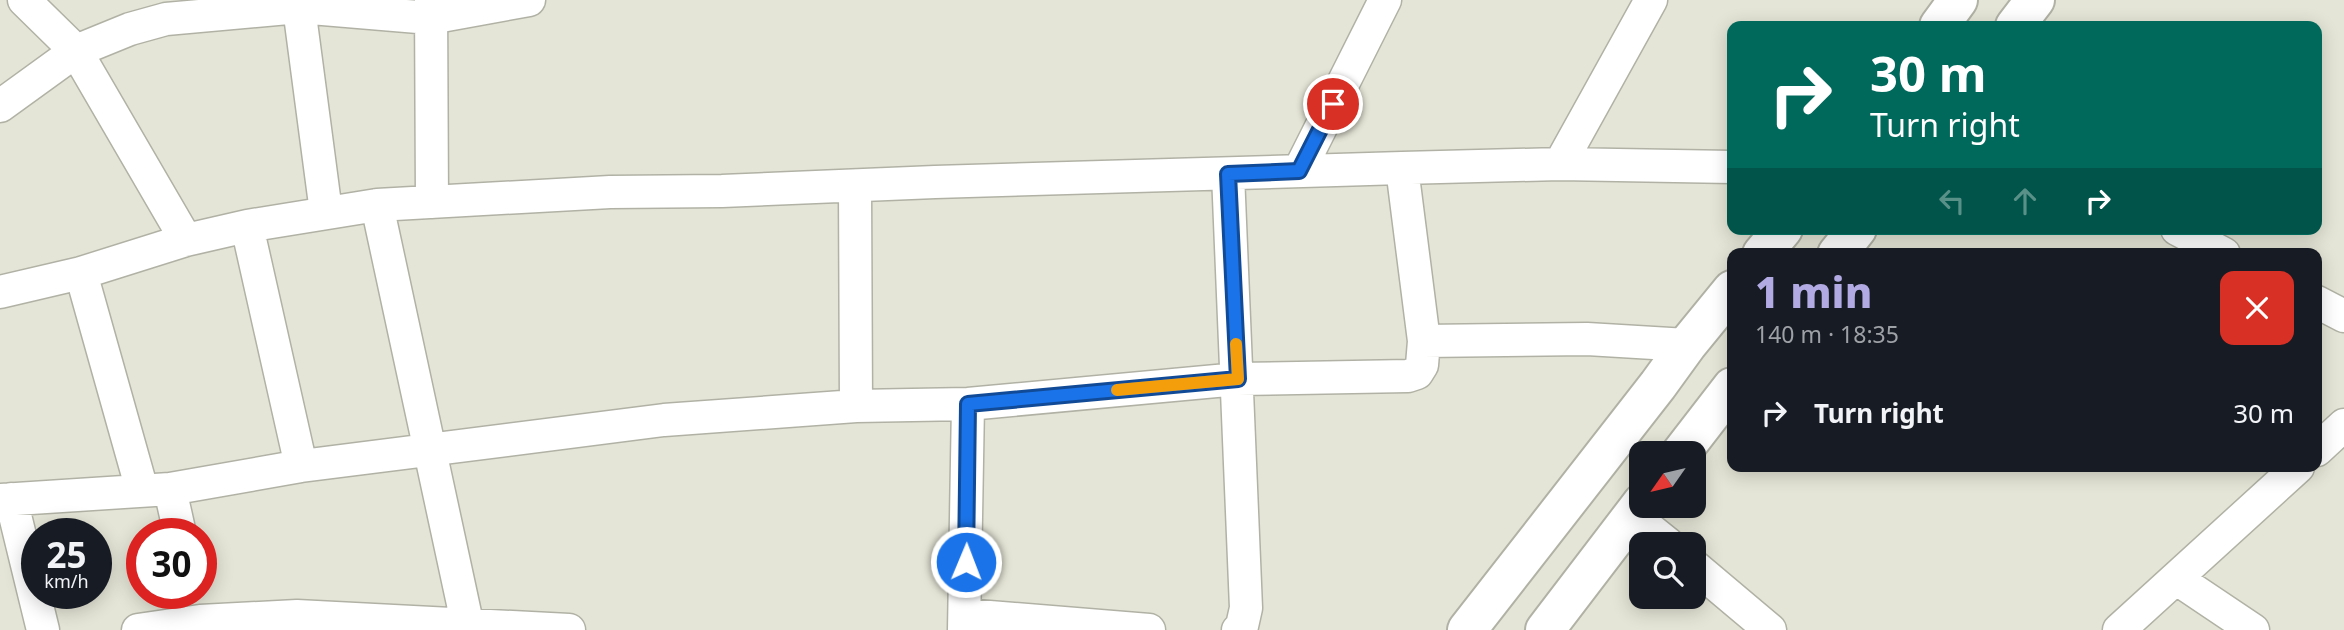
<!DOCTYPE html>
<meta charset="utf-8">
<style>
body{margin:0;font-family:"Noto Sans",sans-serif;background:#242831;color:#f1f3f6;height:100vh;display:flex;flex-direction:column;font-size:26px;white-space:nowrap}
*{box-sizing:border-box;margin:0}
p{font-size:23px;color:#9ea1a6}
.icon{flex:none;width:38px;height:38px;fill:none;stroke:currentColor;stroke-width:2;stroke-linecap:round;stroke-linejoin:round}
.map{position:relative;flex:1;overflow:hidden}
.details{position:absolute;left:1727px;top:248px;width:595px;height:224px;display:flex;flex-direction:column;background:#171b24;border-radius:14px;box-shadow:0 4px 18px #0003}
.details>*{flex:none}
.guide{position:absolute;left:1727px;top:21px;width:595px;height:214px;border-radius:14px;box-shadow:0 4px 18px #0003;background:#00695c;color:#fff;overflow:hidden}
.needle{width:46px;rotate:236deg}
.controls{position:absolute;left:1629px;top:441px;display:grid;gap:14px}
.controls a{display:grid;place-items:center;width:77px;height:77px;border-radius:14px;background:#171b24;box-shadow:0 4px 18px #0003;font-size:35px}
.speed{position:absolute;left:21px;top:518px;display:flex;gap:14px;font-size:35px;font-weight:700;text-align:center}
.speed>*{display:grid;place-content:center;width:91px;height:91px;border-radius:50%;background:#171b24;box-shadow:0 4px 18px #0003;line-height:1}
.speed small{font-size:18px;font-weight:400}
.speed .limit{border:10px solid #d22;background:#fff;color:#111}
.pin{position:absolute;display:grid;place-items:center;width:60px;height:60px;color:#fff;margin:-30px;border:4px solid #fff;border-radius:50%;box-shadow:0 2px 7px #0007}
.me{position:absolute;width:77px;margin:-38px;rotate:1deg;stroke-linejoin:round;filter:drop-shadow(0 0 5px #0008)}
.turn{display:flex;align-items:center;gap:24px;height:147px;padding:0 28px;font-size:32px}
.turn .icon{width:91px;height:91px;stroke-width:2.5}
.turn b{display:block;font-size:49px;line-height:60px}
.lanes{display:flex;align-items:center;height:66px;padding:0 28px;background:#0003;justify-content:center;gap:35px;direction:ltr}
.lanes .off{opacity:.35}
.round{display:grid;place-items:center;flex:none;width:74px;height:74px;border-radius:14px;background:#242831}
.head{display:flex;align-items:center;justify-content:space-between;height:119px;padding:0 28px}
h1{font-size:42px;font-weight:800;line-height:52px;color:#b2abe3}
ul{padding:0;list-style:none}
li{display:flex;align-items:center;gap:21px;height:91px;padding:0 28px}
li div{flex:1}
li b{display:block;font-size:26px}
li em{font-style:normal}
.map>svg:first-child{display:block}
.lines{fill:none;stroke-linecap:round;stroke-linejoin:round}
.minor-casing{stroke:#b1b2a5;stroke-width:35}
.tertiary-casing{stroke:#b1b2a5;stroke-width:42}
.minor{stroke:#fff;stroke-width:32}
.tertiary{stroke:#fff;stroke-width:38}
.route-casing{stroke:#114b97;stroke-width:18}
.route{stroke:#1a73e8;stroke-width:12}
.slow{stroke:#f59e0b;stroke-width:12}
</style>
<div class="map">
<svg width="2344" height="630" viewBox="0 0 2344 630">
<rect width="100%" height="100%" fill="#e5e5d7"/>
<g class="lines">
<defs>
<path id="minor" d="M 24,0 L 76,51 L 186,240
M 298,0 L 326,212
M 431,0 L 432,202
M 0,106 L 76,51 L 130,29 L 166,19 L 299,7 L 430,18 L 529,0
M 1560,164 L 1651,0
M 1299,171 L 1385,0
M 1228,174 L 1246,608 L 1242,626 L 1238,630
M 855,186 L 856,406
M 377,205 L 468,627
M 247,226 L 301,466
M 2177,229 L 2224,254
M 81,273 L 142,490
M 0,292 L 81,273 L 186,240 L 247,226 L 377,205 L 610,192 L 722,191 L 935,182 L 1402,168 L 1560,164 L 1732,167
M 2317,302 L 2344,316
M 1424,341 L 1587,339 L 1687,345
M 2317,450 L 2344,425
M 170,489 L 180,534
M 11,499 L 43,630
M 0,500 L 170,489 L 301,466 L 664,420 L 856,406 L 968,404 L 1238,379 L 1408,376 L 1417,373 L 1422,365 L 1424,341 L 1402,168
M 1632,515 L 1668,544
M 1694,566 L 1770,630
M 2177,579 L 2253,630
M 965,615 L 1149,630
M 138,630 L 200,621 L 297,616 L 569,630
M 964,630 L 968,404
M 2119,630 L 2298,467"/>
<path id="tertiary" d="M 1939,26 L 1958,0
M 2015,26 L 2035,0
M 1762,254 L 1783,229
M 1837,254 L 1857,229
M 1681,453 L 1732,387
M 1467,630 L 1658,385 L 1687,345 L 1732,290
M 1545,630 L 1642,503"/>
</defs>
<use href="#minor" class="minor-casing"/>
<use href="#tertiary" class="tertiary-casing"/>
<use href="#minor" class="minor"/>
<use href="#tertiary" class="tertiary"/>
</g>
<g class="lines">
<defs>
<path id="route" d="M 966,562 L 968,404 L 1238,379 L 1228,174 L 1299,171 L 1333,104"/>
</defs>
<use href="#route" class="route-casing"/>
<use href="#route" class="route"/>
<path class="slow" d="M 1117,390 L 1238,379 L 1236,344"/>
</g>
</svg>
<div class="controls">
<a><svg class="needle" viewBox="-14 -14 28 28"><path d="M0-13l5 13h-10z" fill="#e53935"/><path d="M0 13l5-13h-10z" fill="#9ea1a6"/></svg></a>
<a><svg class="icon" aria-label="search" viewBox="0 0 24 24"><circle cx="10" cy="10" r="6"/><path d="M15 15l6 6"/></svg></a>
</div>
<div class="speed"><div>25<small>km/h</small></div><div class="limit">30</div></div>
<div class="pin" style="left:1333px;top:104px;background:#d93025"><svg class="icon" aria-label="arrive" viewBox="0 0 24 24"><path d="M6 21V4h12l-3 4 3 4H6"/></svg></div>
<svg class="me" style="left:966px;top:562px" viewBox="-20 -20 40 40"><circle r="17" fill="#1a73e8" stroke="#fff" stroke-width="3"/><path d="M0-11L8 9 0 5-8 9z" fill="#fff"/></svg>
<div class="guide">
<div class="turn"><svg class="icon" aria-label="right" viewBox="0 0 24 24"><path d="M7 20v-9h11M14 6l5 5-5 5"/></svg><div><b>30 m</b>Turn right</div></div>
<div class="lanes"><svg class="icon off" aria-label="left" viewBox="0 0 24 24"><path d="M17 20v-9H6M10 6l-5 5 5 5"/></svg><svg class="icon off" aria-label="ahead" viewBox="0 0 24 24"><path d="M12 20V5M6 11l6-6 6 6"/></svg><svg class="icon" aria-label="right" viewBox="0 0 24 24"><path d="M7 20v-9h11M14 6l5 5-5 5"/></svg></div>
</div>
<section class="details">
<div class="head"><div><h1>1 min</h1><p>140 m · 18:35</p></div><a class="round" style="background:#d93025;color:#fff"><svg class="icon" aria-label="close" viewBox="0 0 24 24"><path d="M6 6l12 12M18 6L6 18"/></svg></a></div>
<ul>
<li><svg class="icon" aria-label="right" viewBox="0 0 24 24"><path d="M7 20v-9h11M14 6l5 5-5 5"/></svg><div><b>Turn right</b></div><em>30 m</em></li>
</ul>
</section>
</div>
